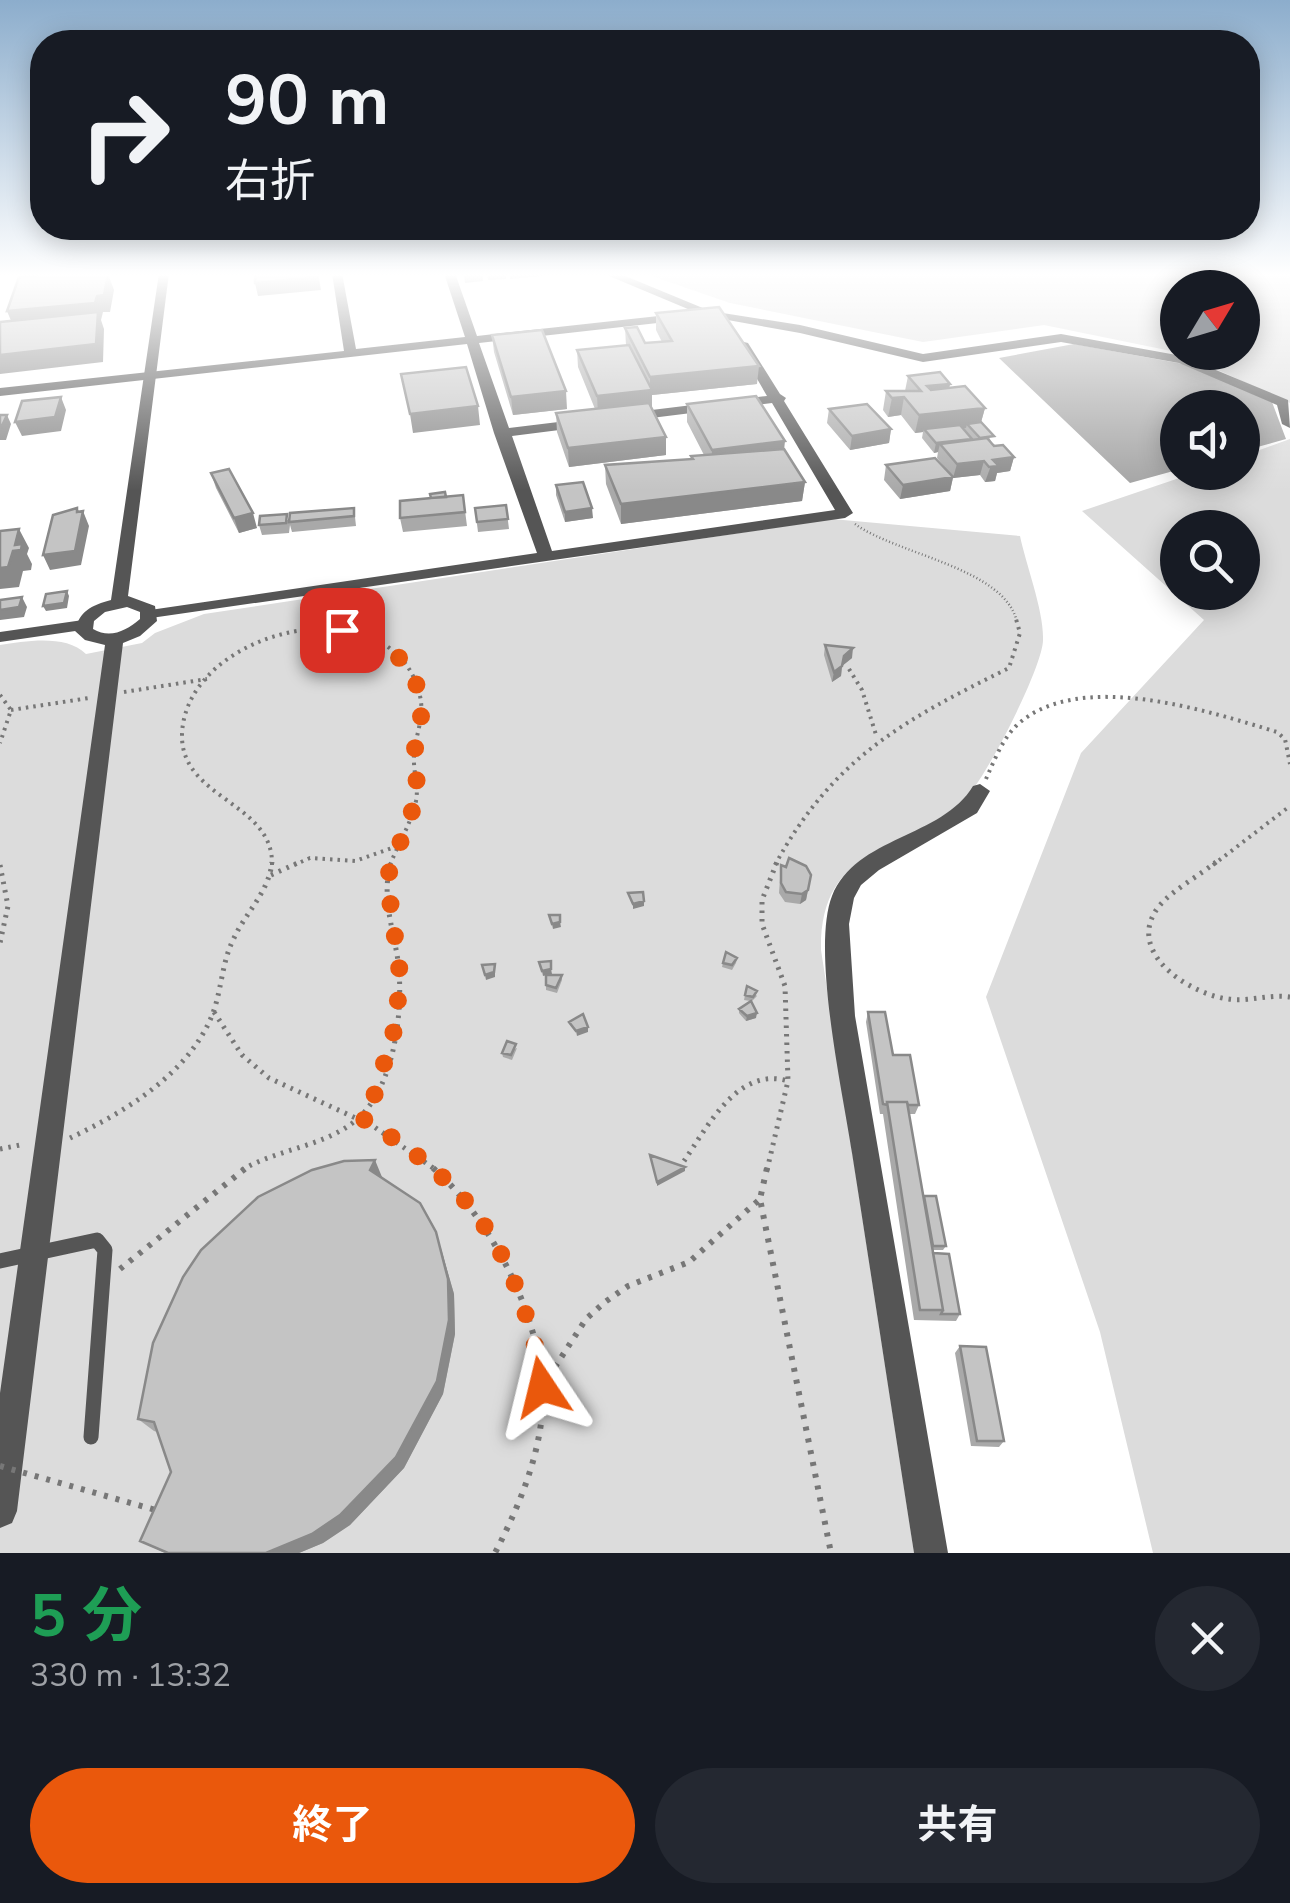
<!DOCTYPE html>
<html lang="ja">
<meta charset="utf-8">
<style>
body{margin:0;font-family:"Nunito Sans","Noto Sans JP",sans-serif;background:#242831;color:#f1f3f6;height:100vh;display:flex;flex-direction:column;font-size:38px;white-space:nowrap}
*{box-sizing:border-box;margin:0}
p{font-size:32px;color:#9ea1a6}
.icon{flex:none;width:55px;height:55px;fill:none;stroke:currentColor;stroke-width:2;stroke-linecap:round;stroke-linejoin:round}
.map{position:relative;height:1553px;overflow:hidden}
.panel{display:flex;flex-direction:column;background:#171b24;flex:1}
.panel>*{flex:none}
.hud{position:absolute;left:30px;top:30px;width:1230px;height:210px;border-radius:40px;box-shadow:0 5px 25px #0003;background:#171b24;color:#f1f3f6;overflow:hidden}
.needle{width:65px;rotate:52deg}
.controls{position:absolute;left:1160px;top:270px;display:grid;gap:20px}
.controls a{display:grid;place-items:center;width:100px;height:100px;border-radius:50%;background:#171b24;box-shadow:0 5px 25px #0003;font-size:50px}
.pin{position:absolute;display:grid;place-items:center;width:85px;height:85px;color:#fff;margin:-42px;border-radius:20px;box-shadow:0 5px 15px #0006}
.me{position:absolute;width:110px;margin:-55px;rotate:350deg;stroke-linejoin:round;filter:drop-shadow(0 0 8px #0008)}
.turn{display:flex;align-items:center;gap:35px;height:210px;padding:0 30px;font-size:45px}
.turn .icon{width:130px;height:130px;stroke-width:2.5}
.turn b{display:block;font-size:70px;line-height:85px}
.round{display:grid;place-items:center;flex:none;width:105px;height:105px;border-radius:52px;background:#242831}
.headline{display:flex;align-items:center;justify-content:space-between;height:170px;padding:0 30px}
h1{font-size:60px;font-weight:700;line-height:75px;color:#1e9e55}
.primary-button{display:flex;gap:20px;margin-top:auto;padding:20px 30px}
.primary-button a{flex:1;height:115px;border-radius:60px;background:#ea580c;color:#fff;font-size:40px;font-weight:700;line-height:115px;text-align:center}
.primary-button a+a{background:#242831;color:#f1f3f6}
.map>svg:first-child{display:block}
.green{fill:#dcdcdc;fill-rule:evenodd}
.water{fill:#a3a3a3}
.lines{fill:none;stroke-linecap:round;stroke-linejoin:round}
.path-far3{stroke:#777;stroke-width:2.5;stroke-dasharray:1 2.5;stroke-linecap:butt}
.path-far2{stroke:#777;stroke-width:4;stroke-dasharray:2.5 5;stroke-linecap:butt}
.path-far1{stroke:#777;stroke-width:5;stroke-dasharray:2.5 6;stroke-linecap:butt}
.path{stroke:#777;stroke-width:6;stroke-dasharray:4 8;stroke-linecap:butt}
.service{stroke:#555;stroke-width:15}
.minor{fill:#555;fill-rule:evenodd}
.tertiary{fill:#555;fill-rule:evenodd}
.path-bridge{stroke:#777;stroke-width:6;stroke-dasharray:4 8;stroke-linecap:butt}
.wall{fill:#a9a9a9}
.shaded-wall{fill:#898989}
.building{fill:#c4c4c4;stroke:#898989;stroke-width:2.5}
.route{stroke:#ea580c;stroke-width:18;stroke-dasharray:0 32.4}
</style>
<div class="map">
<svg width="1290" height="1553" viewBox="0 0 1290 1553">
<rect width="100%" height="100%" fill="#fff"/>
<path class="green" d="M 643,273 L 1290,273 L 1290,403 L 1181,353 L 1044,325 L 923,342 L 730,303 ZM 1178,288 L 1242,288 L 1242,352 L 1178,352 Z
M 1290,439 L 1290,1553 L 1153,1553 L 1100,1332 L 986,997 L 1081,753 L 1204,620 L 1082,511 L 1194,473 L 1242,472 L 1243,456 ZM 1178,528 L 1242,528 L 1242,592 L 1178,592 Z
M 832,519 L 1020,536 C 1026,565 1044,611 1043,640 C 1043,667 983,785 962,802 C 901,854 820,844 821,950 L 914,1553 L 0,1553 L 0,645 C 26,641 66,634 86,654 L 142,643 L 155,633 L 204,614 Z"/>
<path class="water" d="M 1074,344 L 1183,364 L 1272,402 L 1286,439 L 1243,451 L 1242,408 L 1178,408 L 1177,470 L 1130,483 L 999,358 Z"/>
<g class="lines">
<path class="path-far3" d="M 855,524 C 898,555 1005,568 1017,622"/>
<path class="path-far2" d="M 849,669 L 862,690 L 877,738
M 124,692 L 207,679
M 0,695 L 11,710 L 0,743
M 11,710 L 89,698
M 986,779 C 994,761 1002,740 1016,726 C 1077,668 1208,711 1277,732 L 1285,739 L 1290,764
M 272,865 C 274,802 180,799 182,734 C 186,628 394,580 420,696 C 425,718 415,735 414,756 C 413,772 419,786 416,801 C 411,824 398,844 390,865
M 294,865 L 310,858 L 355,861 L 395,847
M 775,865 C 833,758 904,720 1009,668 L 1020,633 L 1016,619
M 1213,865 L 1290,806"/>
<path class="path-far1" d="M 1216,862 C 1199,876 1174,889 1160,905 C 1122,951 1189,994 1228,999 C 1249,1002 1269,994 1290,997
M 0,865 L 8,906 L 0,943
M 271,875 L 300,862
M 214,1012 L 242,1055 L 269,1078 L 373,1126 L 436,1170
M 70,1138 C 125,1112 190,1073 213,1013 C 222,988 222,961 234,938 C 246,912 269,892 272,862
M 0,1149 L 20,1145
M 684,1161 C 708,1126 738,1066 788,1081
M 242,1170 C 277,1149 323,1147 355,1121 C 395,1089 404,1009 398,961 C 393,927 381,897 391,862
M 767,1170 L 788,1081 L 785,986 L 762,924 L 762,900 L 777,862"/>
<path class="path" d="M 433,1168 C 494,1221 550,1332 542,1415 C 537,1464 517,1510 495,1553
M 767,1168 L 760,1199 L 831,1553
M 120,1269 L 246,1168
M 542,1387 L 586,1319 L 605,1302 L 628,1286 L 689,1262 L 760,1199"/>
<path class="service" d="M 0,1261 L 97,1240 L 105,1250 L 91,1437"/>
<path class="minor" d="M 332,273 L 342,273 L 356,349 L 465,337 L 444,273 L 455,273 L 477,336 L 695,312 L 602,273 L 618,273 L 710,311 L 800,325 L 923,354 L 1061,334 L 1182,356 L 1288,400 L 1290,428 L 1282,424 L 1277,405 L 1179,363 L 1061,342 L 923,362 L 800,333 L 711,317 L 479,343 L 509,428 L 583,419 L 590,423 L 583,427 L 512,436 L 552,551 L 835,510 L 772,403 L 627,421 L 620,417 L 627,413 L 767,396 L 738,346 L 744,342 L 748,343 L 780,394 L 786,398 L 784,401 L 853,513 L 845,518 L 144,619 L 144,611 L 150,610 L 537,553 L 494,433 L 467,344 L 0,396 L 0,388 L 344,351 Z
M 83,620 L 92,625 L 89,629 L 0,642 L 0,632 Z
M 980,784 L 990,791 L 977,813 L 879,870 L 861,885 L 854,898 L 849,924 L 855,1016 L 948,1553 L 914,1553 C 893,1420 873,1286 852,1153 C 843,1093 811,950 832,896 C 856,836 942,838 973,786 Z"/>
<path class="tertiary" d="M 159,273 L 169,273 L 128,596 L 155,606 L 157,621 L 140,636 L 123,643 L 17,1511 L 12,1523 L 0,1528 L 0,1393 L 105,645 L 85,640 L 75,631 C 79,611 92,605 111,600 ZM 127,607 L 140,612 L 140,619 C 126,631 110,639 93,629 L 94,621 L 105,612 Z"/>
<path class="path-bridge" d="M 0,1466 L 159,1511"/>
</g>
<path class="wall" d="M 656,313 L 757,384 L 652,395 L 652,408 L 666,455 L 569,467 L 557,432 L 556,413 L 595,409 L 578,367 L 577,350 L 626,345 L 625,328 L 645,343 L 662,342 L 656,330 Z
M 492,335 L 567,409 L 513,415 L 494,352 Z
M 908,376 L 950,384 L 949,388 L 985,408 L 981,422 L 992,443 L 1014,457 L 1010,471 L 997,473 L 995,481 L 985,482 L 980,475 L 953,478 L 950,491 L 900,499 L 884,480 L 886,465 L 947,470 L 937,458 L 938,452 L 934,453 L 922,438 L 923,432 L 915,433 L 901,415 L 888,417 L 883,410 L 886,391 L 905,391 Z
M 687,404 L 784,449 L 805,482 L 802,501 L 621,524 L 606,484 L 605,465 L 691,459 L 691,456 L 704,455 L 687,422 Z
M 829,409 L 891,429 L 889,443 L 850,450 L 827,423 Z
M 211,473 L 257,528 L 239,533 L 216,488 Z
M 556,485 L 593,518 L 565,522 L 556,495 Z
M 463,495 L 467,526 L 403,532 L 400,518 L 446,497 Z
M 506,505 L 509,529 L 478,532 L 475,508 Z
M 354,508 L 356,526 L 292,532 L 290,525 L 289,533 L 262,535 L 259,525 Z
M 825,645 L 852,658 L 842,666 L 841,676 L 832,682 L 824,655 Z
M 781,865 L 811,875 L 806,900 L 800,904 L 785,902 L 779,893 Z
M 737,958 L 736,963 L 732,970 L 722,967 L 723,963 Z
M 562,975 L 562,980 L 557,993 L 546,990 L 546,985 Z
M 747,986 L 757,996 L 751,1002 L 756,1018 L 746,1021 L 739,1013 L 739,1009 L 750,1001 L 744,1000 Z
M 868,1012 L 919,1105 L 915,1114 L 909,1114 L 924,1197 L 946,1246 L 943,1250 L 933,1250 L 960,1314 L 956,1321 L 914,1320 L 883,1114 L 880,1114 L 866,1022 Z
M 517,1048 L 512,1060 L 503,1057 L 502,1053 Z
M 382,1177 L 441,1248 L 454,1294 L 455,1334 L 443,1394 L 404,1468 L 350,1525 L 323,1543 L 299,1553 L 165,1553 L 140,1541 L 171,1472 L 157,1432 L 154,1431 L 138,1419 Z
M 960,1346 L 1004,1441 L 999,1447 L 971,1446 L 955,1353 Z"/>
<path class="shaded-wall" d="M 102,273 L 104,273 L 107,281 L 108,274 L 114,290 L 110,312 L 103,312 L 101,320 L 104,329 L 103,362 L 0,374 L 0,355 L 14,328 L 7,311 Z
M 318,273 L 321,290 L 258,296 L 255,283 Z
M 483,273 L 483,281 L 465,283 L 464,274 Z
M 487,273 L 506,273 L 506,279 L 488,280 Z
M 509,273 L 563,273 L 563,274 L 510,279 Z
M 759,366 L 757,384 L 652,395 L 652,409 L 598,414 L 597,396 L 650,391 L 650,377 Z
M 950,384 L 946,402 L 927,386 Z
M 566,391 L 567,409 L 513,415 L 511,397 Z
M 61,397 L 66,410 L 61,431 L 22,436 L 15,422 Z
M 904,397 L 901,415 L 888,417 L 892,398 Z
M 478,406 L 480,425 L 413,433 L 410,414 Z
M 985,408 L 980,426 L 967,424 L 966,428 L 927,432 L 924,429 L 923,432 L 915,433 L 919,415 Z
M 7,415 L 11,424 L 6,440 L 0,440 L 0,430 Z
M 891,429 L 889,443 L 850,450 L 852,436 Z
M 666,437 L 666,455 L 569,467 L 568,448 Z
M 972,439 L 940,444 L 938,452 L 934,453 L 936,443 Z
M 785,441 L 783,460 L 711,469 L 712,450 Z
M 1014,457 L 1010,471 L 997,473 L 995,481 L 985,482 L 993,460 Z
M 984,461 L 980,475 L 953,478 L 957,464 Z
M 953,477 L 950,491 L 900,499 L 903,485 Z
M 805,482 L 802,501 L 621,524 L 621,504 Z
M 77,508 L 82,517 L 83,511 L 89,526 L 81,565 L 50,570 L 43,555 L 77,512 Z
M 592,508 L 593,518 L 565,522 L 565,512 Z
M 253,513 L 257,528 L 239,533 L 234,518 Z
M 19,529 L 29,548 L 27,554 L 32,564 L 31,570 L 23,571 L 19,587 L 0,589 L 0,568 L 15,545 Z
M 67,591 L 69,596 L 67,608 L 46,611 L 43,606 Z
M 22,597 L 27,607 L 24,617 L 0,620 L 0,610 Z
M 853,648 L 852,658 L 842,666 L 841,676 L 832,682 L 834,672 L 844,656 Z
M 808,890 L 806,900 L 800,904 L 802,894 Z
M 644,901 L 644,906 L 633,909 L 633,904 Z
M 560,922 L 561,927 L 553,929 L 552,924 Z
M 495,964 L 495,977 L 486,980 L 485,975 Z
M 551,969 L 552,974 L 543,976 L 542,971 Z
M 757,1013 L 756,1018 L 746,1021 L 747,1016 Z
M 588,1027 L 588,1032 L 577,1036 L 576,1031 Z
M 375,1160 L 382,1177 L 377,1187 L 370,1170 Z
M 685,1167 L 685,1171 L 657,1186 L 657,1182 Z
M 436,1232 L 454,1294 L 455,1334 L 443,1394 L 404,1468 L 350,1525 L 323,1543 L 299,1553 L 266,1553 Z"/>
<path class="building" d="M 54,273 L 108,274 L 104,295 L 97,296 L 95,303 L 7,311 L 19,277 Z
M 255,273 L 318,273 L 318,277 L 255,283 Z
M 719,307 L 759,366 L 650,377 L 625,328 L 637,327 L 645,343 L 672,341 L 656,313 Z
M 98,312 L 96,344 L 0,355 L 0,322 Z
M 542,330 L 566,391 L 511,397 L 492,335 Z
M 629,345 L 652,390 L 597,396 L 577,350 Z
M 466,367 L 478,406 L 410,414 L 401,374 Z
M 940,372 L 950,384 L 927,386 L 931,390 L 965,386 L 985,408 L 919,415 L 904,397 L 892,398 L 886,391 L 921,391 L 908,376 Z
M 756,396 L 785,441 L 712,450 L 687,404 Z
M 61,397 L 55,417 L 15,422 L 22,401 Z
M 649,403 L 666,437 L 568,448 L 556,413 Z
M 867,404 L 891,429 L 852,436 L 829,409 Z
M 0,415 L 7,415 L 0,430 Z
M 981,422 L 994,436 L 980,438 L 967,424 Z
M 960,425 L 972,439 L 936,443 L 924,429 Z
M 987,438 L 994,446 L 1003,445 L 1014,457 L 993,460 L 999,466 L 989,467 L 984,461 L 957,464 L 940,444 Z
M 784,449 L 805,482 L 621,504 L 605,465 L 693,459 L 691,456 Z
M 935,458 L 953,477 L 903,485 L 886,465 Z
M 229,469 L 253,513 L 234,518 L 211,473 Z
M 583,482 L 592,508 L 565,512 L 556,485 Z
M 445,492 L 446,497 L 431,498 L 430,494 Z
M 463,495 L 465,512 L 400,518 L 400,501 Z
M 506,505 L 508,519 L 477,522 L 475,508 Z
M 77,508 L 77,512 L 83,511 L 75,551 L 43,555 L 53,515 Z
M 354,508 L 354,516 L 289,522 L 290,513 Z
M 287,514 L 286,523 L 259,525 L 260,516 Z
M 19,529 L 15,545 L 22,544 L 21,550 L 13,551 L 8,567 L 0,568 L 0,531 Z
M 67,591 L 64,603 L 43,606 L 46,594 Z
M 22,597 L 19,607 L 0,610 L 0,600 Z
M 825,645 L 853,648 L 844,656 L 842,666 L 834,672 Z
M 789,858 L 806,866 L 811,875 L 808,890 L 802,894 L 786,892 L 781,883 L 781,865 L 786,867 Z
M 643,892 L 644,901 L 633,904 L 628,893 Z
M 549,915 L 560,915 L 560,922 L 552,924 Z
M 726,952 L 737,958 L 732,965 L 723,963 Z
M 551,961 L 551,969 L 542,971 L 539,962 Z
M 495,964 L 494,972 L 485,975 L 482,965 Z
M 546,975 L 562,975 L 556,988 L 546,985 Z
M 747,986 L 757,991 L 753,997 L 745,995 Z
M 751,1001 L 757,1013 L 747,1016 L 739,1009 Z
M 868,1012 L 885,1012 L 893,1055 L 910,1055 L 919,1105 L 908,1105 L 907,1102 L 887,1102 L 887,1105 L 883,1104 Z
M 583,1014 L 588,1027 L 576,1031 L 569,1022 Z
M 507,1041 L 516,1044 L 511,1055 L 502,1053 Z
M 887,1102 L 907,1102 L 943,1310 L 920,1310 Z
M 650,1155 L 685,1167 L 657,1182 Z
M 375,1160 L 370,1170 L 420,1203 L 436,1232 L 448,1279 L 449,1320 L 437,1381 L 396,1457 L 340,1515 L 312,1534 L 266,1553 L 168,1553 L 140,1541 L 171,1472 L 154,1422 L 138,1419 L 153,1343 L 183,1277 L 201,1250 L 258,1197 L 312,1170 L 344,1161 Z
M 924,1196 L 936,1196 L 946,1246 L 933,1246 Z
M 933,1253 L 949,1254 L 960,1314 L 941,1314 L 943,1310 Z
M 960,1346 L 986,1347 L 1004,1441 L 977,1441 Z"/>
<linearGradient id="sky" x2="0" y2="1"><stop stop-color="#8cadcc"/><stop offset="0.56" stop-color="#fff"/><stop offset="1" stop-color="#fff" stop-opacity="0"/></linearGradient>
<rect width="1290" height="491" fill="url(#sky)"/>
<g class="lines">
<path class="route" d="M 342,630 L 374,639 L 396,654 L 415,678 L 422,711 L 414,754 L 418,795 L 387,878 L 400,974 L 396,1024 L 372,1103 L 360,1117 C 445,1169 494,1216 525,1312 C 533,1338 540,1360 542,1387"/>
</g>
</svg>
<div class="controls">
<a><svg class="needle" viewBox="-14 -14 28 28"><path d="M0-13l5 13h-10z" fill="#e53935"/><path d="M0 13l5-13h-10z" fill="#9ea1a6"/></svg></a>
<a><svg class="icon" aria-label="sound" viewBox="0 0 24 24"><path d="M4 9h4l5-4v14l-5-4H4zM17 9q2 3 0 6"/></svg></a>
<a><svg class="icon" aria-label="search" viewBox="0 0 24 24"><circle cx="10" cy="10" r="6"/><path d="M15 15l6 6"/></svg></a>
</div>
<div class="pin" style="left:342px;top:630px;background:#d93025"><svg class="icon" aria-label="arrive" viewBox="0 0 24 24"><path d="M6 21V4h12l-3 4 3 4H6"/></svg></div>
<svg class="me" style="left:542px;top:1387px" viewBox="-20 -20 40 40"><path d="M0-17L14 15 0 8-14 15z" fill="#ea580c" stroke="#fff" stroke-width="4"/></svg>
<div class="hud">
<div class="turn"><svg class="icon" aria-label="right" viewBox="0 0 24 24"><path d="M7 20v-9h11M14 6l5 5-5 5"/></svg><div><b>90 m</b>右折</div></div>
</div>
</div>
<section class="panel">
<div class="headline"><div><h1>5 分</h1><p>330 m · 13:32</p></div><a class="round"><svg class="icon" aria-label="close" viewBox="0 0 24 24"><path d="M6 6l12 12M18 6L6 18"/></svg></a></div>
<div class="primary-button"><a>終了</a><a>共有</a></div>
</section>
